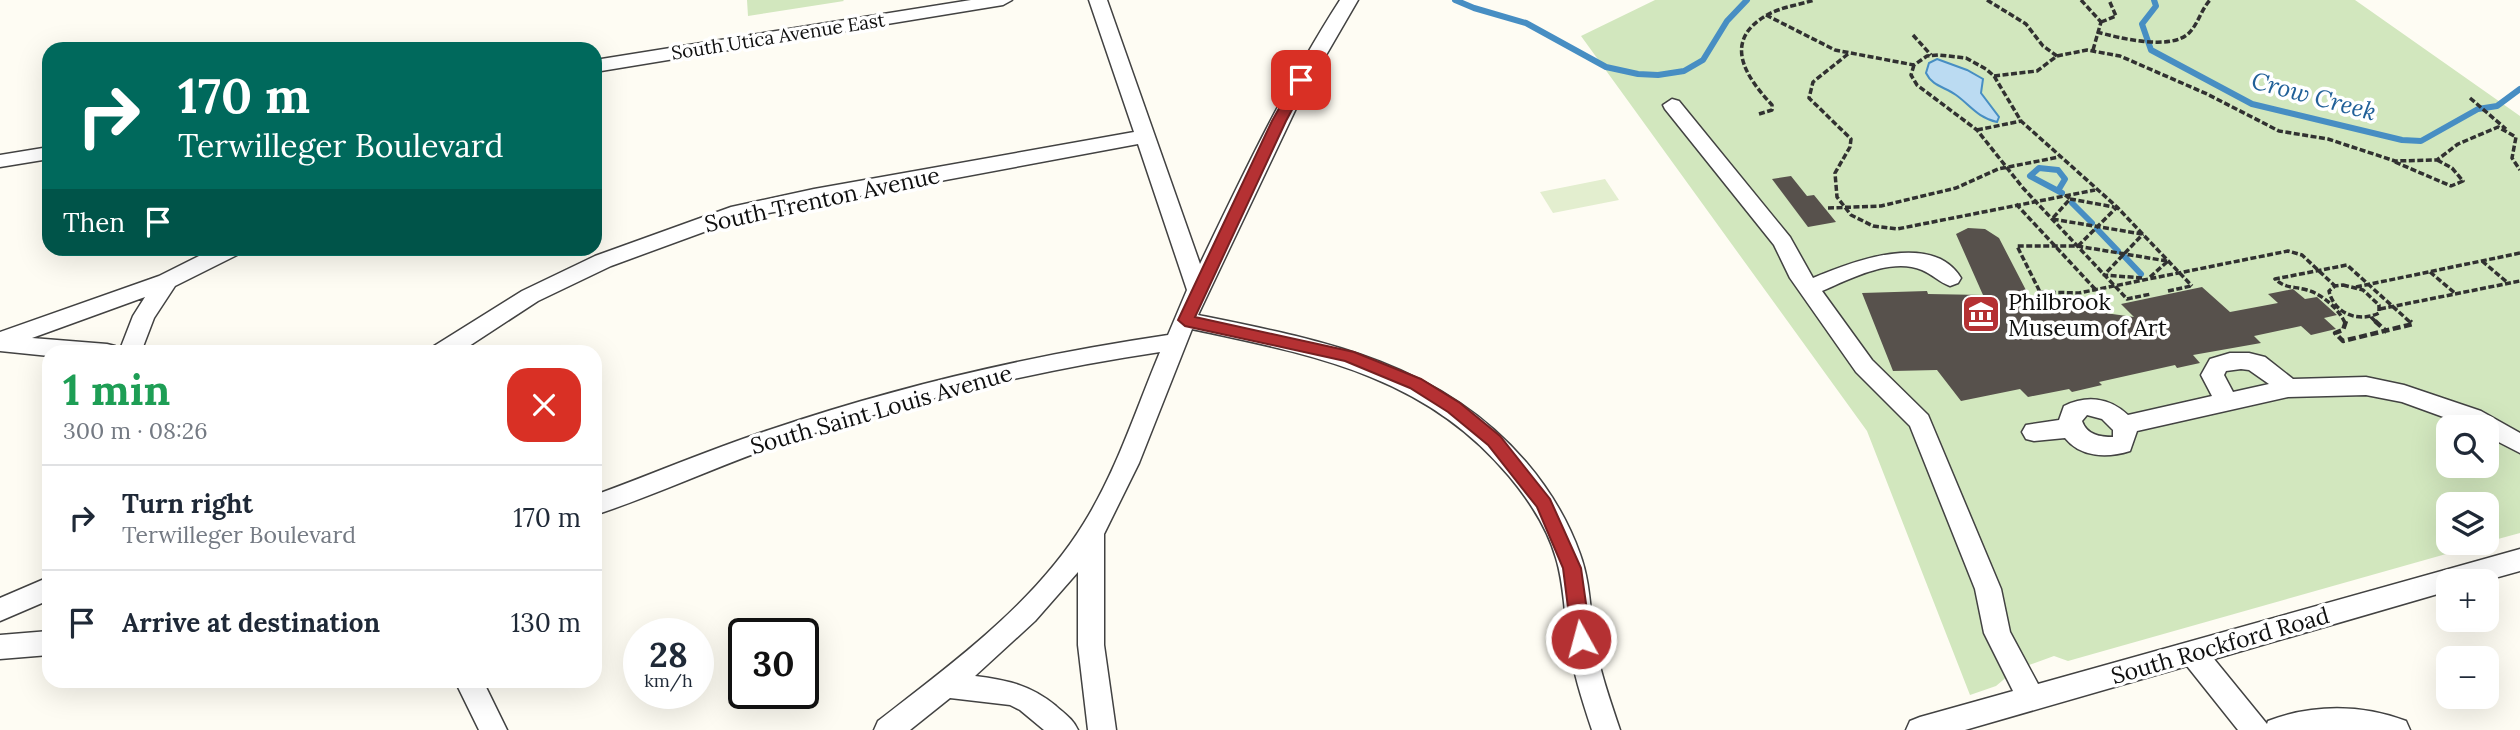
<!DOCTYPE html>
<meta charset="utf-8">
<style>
body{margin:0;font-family:Lora,serif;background:#f2f2f3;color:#1f2937;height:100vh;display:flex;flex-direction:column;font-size:26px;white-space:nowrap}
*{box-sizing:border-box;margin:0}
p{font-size:23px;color:#747a83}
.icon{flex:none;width:38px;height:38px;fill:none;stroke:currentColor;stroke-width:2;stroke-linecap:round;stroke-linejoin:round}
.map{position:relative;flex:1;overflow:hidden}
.side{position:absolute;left:42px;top:345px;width:560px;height:343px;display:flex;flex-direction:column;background:#fff;border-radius:21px;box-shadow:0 7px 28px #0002}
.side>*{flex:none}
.banner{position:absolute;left:42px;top:42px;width:560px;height:214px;border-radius:21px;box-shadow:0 7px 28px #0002;background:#00695c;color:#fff;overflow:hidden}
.controls{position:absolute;left:2436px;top:415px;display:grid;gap:14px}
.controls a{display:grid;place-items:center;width:63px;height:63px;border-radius:14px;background:#fff;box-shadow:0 7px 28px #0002;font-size:35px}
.speed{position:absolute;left:623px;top:618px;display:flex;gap:14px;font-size:35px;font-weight:700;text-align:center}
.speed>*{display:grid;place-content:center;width:91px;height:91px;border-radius:50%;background:#fff;box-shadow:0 7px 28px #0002;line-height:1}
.speed small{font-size:18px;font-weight:400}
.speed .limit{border:4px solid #111;border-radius:10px;background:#fff;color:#111}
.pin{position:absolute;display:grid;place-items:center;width:60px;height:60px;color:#fff;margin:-30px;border-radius:14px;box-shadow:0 4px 10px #0006}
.me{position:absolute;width:77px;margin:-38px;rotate:353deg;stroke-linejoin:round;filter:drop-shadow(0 0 5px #0008)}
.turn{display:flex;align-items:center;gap:24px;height:147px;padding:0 21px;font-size:32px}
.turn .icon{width:91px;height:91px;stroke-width:2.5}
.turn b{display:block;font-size:49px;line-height:60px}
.then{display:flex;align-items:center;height:66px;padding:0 21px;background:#0003;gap:14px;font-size:26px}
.round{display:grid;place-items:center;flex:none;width:74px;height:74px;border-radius:21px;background:#f2f2f3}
.overview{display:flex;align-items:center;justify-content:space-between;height:119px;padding:0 21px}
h1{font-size:42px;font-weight:800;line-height:52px;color:#1e9e55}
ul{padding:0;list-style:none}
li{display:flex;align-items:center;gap:21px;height:105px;padding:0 21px;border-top:2px solid #e0e1e3}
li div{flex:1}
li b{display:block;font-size:26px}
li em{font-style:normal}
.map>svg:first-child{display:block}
.green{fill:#d2e7be;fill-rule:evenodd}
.pitch{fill:#e3eecf}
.water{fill:#bbdbf2;stroke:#478ec3;stroke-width:2}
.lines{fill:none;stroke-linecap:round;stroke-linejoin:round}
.stream{stroke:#478ec3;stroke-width:6}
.building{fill:#57514c}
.minor-casing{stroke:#424242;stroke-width:3}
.path-far1{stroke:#313131;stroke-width:3.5;stroke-dasharray:6 2.5;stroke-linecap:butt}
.path{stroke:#313131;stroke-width:4.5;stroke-dasharray:8 3.5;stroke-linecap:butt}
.minor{fill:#fff;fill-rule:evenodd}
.route{fill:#b53133;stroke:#762021;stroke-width:2}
.labels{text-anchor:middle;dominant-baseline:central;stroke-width:7;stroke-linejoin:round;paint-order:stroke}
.far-street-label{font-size:19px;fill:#0f0f0f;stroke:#fff}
.street-label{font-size:23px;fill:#0f0f0f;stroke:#fff}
.poi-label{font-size:23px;fill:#0f0f0f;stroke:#fff;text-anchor:start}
.water-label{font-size:24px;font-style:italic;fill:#216098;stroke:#fff}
</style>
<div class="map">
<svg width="2520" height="730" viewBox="0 0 2520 730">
<rect width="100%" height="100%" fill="#fefcf3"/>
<path class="green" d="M 747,0 L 843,0 L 844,1 L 748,16 Z
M 1655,0 L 2355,0 L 2520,116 L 2520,533 L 2487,542 L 2487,504 L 2448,504 L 2448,542 L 2485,543 L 2068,661 L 2054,656 L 2015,670 L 1996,686 L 1970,695 L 1867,431 L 1581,36 ZM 2448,427 L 2487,427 L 2487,466 L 2448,466 Z"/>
<path class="pitch" d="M 1605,179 L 1619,200 L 1553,213 L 1540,192 Z"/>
<path class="water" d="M 1937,59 L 1967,70 L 1983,79 L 1981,93 L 1999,117 L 1997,122 C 1978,118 1970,105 1956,95 C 1945,87 1932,86 1926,73 L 1929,63 Z"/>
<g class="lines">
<path class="stream" d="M 1455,0 L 1474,8 L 1526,23 L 1606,67 L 1638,74 L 1658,75 L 1684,71 L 1703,60 L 1727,21 L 1747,0
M 2154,0 L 2156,6 L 2142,24 L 2151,50 L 2252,104 L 2402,140 L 2421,141 L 2478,109 L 2497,106 L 2520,89
M 2059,189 L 2065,179 L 2058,170 L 2039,168 L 2030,176 L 2062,193
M 2072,203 L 2092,223
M 2097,229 L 2118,251
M 2123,255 L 2141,274"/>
</g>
<path class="building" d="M 1791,176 L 1807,196 L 1814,195 L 1836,222 L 1808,227 L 1772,179 Z
M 1968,228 L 1985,229 L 1999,238 L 2029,296 L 2041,296 L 2047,305 L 2134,317 L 2121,304 L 2202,287 L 2230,312 L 2278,303 L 2268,294 L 2293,289 L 2305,299 L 2317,297 L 2337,315 L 2324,318 L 2336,329 L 2311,335 L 2301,326 L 2254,336 L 2261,343 L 2193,355 L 2200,363 L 2177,368 L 2175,365 L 2099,382 L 2102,385 L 2072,392 L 2069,389 L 2028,397 L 2020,389 L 1961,401 L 1937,370 L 1893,371 L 1862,293 L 1927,291 L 1928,294 L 1983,295 L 1956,234 Z"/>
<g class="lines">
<defs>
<path id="minor" d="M 971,0 L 1012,0 L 1003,5 L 595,72 L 595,60 Z
M 1089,0 L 1107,0 L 1200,264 C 1243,174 1286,84 1340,0 L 1358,0 L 1300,100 L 1198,315 C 1322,340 1440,362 1526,462 C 1549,489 1568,520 1580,554 C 1590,581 1590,609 1594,638 C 1599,669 1610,700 1620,730 L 1592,730 C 1582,700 1572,669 1568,637 C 1564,611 1564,584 1556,558 C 1547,527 1529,500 1509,476 C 1425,375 1313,355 1192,329 L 1139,463 L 1104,534 L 1104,645 L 1116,730 L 1088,730 L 1078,645 L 1078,572 L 1035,621 L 975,676 C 1007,680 1031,685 1056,706 C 1065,714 1073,719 1078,730 L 1044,730 L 1020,710 L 1010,705 L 950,698 L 910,730 L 874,730 L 878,721 C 952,664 1035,603 1084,523 C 1117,470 1136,409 1160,352 C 1032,371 906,402 784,443 C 720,465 659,494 595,515 L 595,495 C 653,474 710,449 769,430 C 899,386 1032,355 1168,335 L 1187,290 L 1138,144 L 742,218 L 611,266 L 538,301 L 460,352 L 431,352 L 434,346 L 522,291 L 595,256 L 731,207 L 814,189 L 1134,132 Z
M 1672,99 L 1679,101 L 1790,237 L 1813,278 C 1851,262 1932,230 1961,278 L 1958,283 L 1950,286 C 1939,282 1932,274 1922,270 C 1891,257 1850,279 1822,291 L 1872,360 L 1928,415 L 2001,589 L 2010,632 L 2038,684 L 2520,549 L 2520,571 L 2484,581 L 2448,581 L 2448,591 L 2214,659 L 2267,724 L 2268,721 C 2312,704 2362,704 2406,721 L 2410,730 L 2238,730 L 2187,666 L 1965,730 L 1906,730 L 1910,721 L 1920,717 L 2013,691 L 1984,633 L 1975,589 L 1910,426 L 1856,372 L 1790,278 L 1774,245 L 1665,109 L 1663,105 Z
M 49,147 L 49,159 L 0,167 L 0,155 Z
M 215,248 L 244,248 L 241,253 L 175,286 L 154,318 L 141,352 L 119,352 L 133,316 L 145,297 L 32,338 L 107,344 L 115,346 L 118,352 L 49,352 L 49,356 L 0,351 L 0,332 L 159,276 Z
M 2230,353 L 2249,353 L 2265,357 L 2293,379 L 2366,377 L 2404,385 L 2481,411 L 2520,433 L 2520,453 L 2487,436 L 2487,427 L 2471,427 L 2402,402 L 2366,395 L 2288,397 L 2137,431 L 2130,451 C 2108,458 2081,458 2065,438 L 2034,441 L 2026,439 L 2022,432 L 2026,425 L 2059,420 L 2064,406 C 2086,395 2109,397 2128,415 L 2212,396 L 2201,375 L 2210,359 ZM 2241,369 L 2249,370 L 2269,384 L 2233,392 L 2224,375 L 2226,371 ZM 2087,415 L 2102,419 L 2113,430 L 2113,437 C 2100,437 2087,435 2082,421 Z
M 49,577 L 49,600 L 0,621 L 0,598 Z
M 49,631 L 49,655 L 0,659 L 0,635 Z
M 455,681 L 483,681 L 507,730 L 479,730 Z"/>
</defs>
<use href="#minor" class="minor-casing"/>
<path class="path-far1" d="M 1987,0 L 2026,24 L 2043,46 L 2057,56 L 2037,71 L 1994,76
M 2081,0 L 2101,22
M 1766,15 L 1835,50 L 1914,65 L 1927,56 L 1939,55 L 1966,58 L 1986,69 L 1994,76 L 2021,121 L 2117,207 L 2192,286
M 2101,22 L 2116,16 L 2109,0
M 2097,32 C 2119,38 2171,51 2189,33 C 2198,24 2201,10 2210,0
M 1913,35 L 1931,55
M 2093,50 L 2101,22
M 1848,54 L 1813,82 L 1809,98 L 1851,139 L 1850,147 L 1835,173 L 1837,197 L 1851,215 L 1873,226 L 1897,229 L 2095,190
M 2057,56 L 2087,50 L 2120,56 L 2207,94 L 2279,131 L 2328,139 L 2395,161 L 2437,160 L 2458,144 L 2498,127 L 2516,137 L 2512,158 L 2520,170
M 1914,65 L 1911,75 L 1917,85 L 1977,130 L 2023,188 L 2127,299 L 2151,294
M 2470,98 L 2506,129
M 1759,114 L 1772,110 L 1772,105 C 1745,76 1722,41 1767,15 C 1781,7 1799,5 1814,0
M 1977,130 L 2021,121
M 2395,162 L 2451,186 L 2463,181 L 2452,168 L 2437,160
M 2065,195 L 2070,199 L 2052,219 L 2142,234
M 2070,199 L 2114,207
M 2016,204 L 2095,289
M 1828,208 L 1881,206 L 1956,188 L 1998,169 L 2059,157
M 2078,246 L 2117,207
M 2167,261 L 2077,246 L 2017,246 L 2040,292 L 2079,293 L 2288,251 L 2302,255 L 2335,286
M 2482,261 L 2508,283
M 2430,272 L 2456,294
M 2150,277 L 2167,262
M 2142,278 L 2104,275 L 2143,234
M 2343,285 L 2363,290 L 2379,305 L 2379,313 C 2359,323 2334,314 2329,291 L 2335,286 Z
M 2356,287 L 2520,253
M 2168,291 L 2191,286
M 2380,309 L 2520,281
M 2371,317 L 2377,323
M 2345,323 C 2339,309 2322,294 2307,290 C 2293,286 2286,289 2275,279 L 2347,265 L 2411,323"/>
<path class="path" d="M 2346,321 L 2343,330 L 2335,333 L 2343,341 L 2413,324 L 2410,321
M 2375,321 L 2387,332"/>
<use href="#minor" class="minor"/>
</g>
<path class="route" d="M 1301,76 L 1308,80 L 1286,121 L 1195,317 L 1354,352 L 1421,379 L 1460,403 L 1500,436 L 1550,499 L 1581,568 L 1591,639 L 1588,645 L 1581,647 L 1575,645 L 1572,639 L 1563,568 L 1537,507 L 1488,445 L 1448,412 L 1410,388 L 1345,361 L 1185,326 L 1178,320 L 1272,121 L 1295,80 Z"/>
<defs>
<symbol id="museum-square" viewBox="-11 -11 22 22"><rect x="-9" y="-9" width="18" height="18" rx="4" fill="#b53133" stroke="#fff"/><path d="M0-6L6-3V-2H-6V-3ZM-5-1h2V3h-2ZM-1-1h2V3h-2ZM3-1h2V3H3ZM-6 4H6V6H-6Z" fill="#fff"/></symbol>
</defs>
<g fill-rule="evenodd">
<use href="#museum-square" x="1959" y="292" width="44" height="44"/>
</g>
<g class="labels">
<g class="far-street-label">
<text transform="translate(778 36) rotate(-9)">South Utica Avenue East</text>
</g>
<g class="street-label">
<text transform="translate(822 199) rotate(-12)">South Trenton Avenue</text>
<text transform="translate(881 409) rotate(-16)">South Saint Louis Avenue</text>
<text transform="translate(2220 645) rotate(-16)">South Rockford Road</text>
</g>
<g class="poi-label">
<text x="2008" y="301">Philbrook<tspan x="2008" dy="26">Museum of Art</tspan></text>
</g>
<g class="water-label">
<text transform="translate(2314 96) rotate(15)">Crow Creek</text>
</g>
</g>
</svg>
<div class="controls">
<a><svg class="icon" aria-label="search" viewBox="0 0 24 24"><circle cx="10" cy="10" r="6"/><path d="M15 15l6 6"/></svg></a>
<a><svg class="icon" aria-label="layers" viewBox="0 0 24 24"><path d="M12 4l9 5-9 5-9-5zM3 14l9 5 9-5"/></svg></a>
<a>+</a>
<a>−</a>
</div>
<div class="speed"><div>28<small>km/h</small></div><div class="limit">30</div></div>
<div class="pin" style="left:1301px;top:80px;background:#d93025"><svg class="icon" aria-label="arrive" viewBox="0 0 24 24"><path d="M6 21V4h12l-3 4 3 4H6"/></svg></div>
<svg class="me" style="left:1581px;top:639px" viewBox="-20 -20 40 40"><circle r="17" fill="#b53133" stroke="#fff" stroke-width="3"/><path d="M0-11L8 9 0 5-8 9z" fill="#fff"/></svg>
<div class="banner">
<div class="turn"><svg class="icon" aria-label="right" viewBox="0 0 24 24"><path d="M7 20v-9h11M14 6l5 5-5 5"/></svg><div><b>170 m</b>Terwilleger Boulevard</div></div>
<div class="then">Then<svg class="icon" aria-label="arrive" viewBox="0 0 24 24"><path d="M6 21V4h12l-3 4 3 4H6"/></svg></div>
</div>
<section class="side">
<div class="overview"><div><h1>1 min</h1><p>300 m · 08:26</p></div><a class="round" style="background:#d93025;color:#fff"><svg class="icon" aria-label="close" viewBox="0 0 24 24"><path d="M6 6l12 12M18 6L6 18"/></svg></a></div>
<ul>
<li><svg class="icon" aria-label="right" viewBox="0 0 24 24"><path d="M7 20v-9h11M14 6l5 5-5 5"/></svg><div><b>Turn right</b><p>Terwilleger Boulevard</p></div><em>170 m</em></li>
<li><svg class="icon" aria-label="arrive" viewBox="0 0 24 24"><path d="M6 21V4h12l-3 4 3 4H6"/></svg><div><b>Arrive at destination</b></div><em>130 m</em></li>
</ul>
</section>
</div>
